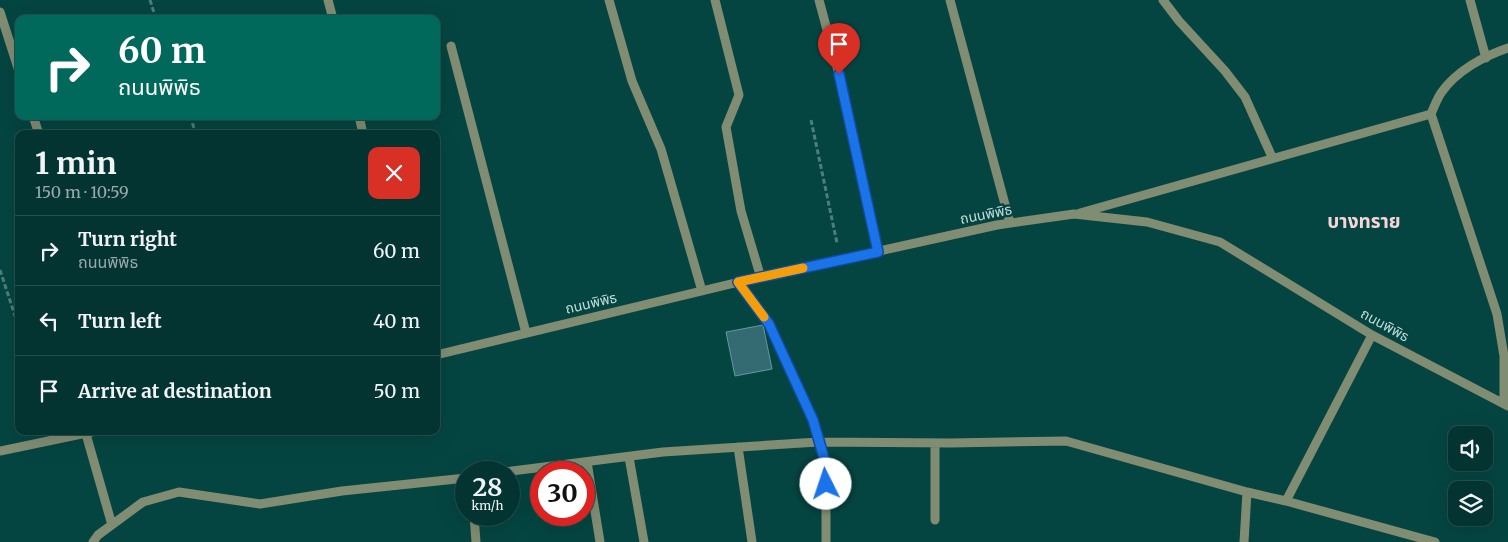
<!DOCTYPE html>
<meta charset="utf-8">
<style>
body{margin:0;font-family:Merriweather,"Noto Sans Thai",serif;background:#123f3d;color:#f1f3f6;height:100vh;display:flex;flex-direction:column;font-size:19px;white-space:nowrap}
*{box-sizing:border-box;margin:0}
p{font-size:16px;color:#97aaab}
.icon{flex:none;width:28px;height:28px;fill:none;stroke:currentColor;stroke-width:2;stroke-linecap:round;stroke-linejoin:round}
.map{position:relative;flex:1;overflow:hidden}
.panel{position:absolute;left:15px;top:130px;width:425px;height:305px;display:flex;flex-direction:column;background:#043431;border-radius:10px;box-shadow:0 5px 20px #0002,0 0 0 1px #254f4d}
.panel>*{flex:none}
.top-card{position:absolute;left:15px;top:15px;width:425px;height:105px;border-radius:10px;box-shadow:0 5px 20px #0002,0 0 0 1px #254f4d;background:#00695c;color:#fff;overflow:hidden}
.tools{position:absolute;left:1448px;top:426px;display:grid;gap:10px}
.tools a{display:grid;place-items:center;width:45px;height:45px;border-radius:10px;background:#043431;box-shadow:0 5px 20px #0002,0 0 0 1px #254f4d;font-size:25px}
.speed{position:absolute;left:455px;top:461px;display:flex;gap:10px;font-size:25px;font-weight:700;text-align:center}
.speed>*{display:grid;place-content:center;width:65px;height:65px;border-radius:50%;background:#043431;box-shadow:0 5px 20px #0002,0 0 0 1px #254f4d;line-height:1}
.speed small{font-size:12px;font-weight:400}
.speed .limit{border:8px solid #d22;background:#fff;color:#111}
.pin{position:absolute;display:grid;place-items:center;width:42px;height:42px;color:#fff;margin:-51px -21px;border-radius:50% 50% 50% 0;rotate:-45deg;box-shadow:0 0 5px #0007}
.pin .icon{rotate:45deg}
.me{position:absolute;width:55px;margin:-28px;rotate:356deg;stroke-linejoin:round;filter:drop-shadow(0 0 4px #0008)}
.turn{display:flex;align-items:center;gap:18px;height:105px;padding:0 20px;font-size:22px}
.turn .icon{width:65px;height:65px;stroke-width:2.5}
.turn b{display:block;font-size:35px;line-height:42px}
.round{display:grid;place-items:center;flex:none;width:52px;height:52px;border-radius:10px;background:#123f3d}
.summary{display:flex;align-items:center;justify-content:space-between;height:85px;padding:0 20px}
h1{font-size:30px;font-weight:700;line-height:38px}
ul{padding:0;list-style:none}
li{display:flex;align-items:center;gap:15px;height:70px;padding:0 20px;border-top:1px solid #254f4d}
li div{flex:1}
li b{display:block;font-size:19px}
li em{font-style:normal}
.map>svg:first-child{display:block}
.building{fill:#346b73;stroke:#6299a2}
.lines{fill:none;stroke-linecap:round;stroke-linejoin:round}
.path{stroke:#4c7f7b;stroke-width:3;stroke-dasharray:5 2.5;stroke-linecap:butt}
.minor{stroke:#818d73;stroke-width:9}
.route-casing{stroke:#114b97;stroke-width:12}
.route{stroke:#1a73e8;stroke-width:9}
.slow{stroke:#f59e0b;stroke-width:9}
.labels{text-anchor:middle;dominant-baseline:central;stroke-width:5;stroke-linejoin:round;paint-order:stroke}
.street-label{font-size:14px;fill:#c2dedb;stroke:#054541}
.district-label{font-size:19px;font-weight:bold;fill:#f9d5da;stroke:#054541}
</style>
<div class="map">
<svg width="1508" height="542" viewBox="0 0 1508 542">
<rect width="100%" height="100%" fill="#054541"/>
<path class="building" d="M 763,325 L 772,369 L 735,376 L 726,332 Z"/>
<g class="lines">
<path class="path" d="M 150,0 L 156,19
M 190,116 L 196,134
M 811,120 L 837,243
M 0,270 L 19,328"/>
<path class="minor" d="M 328,0 L 333,19
M 609,0 L 632,81 L 661,149 L 702,291
M 715,0 L 739,95 L 726,127 L 741,211 L 761,278
M 819,0 L 844,93 L 878,252
M 950,0 L 1010,223
M 1163,0 L 1179,21 L 1225,71 L 1245,97 L 1272,157
M 1470,0 L 1486,58
M 0,12 L 19,71
M 451,46 L 526,333
M 33,116 L 39,134
M 359,116 L 363,134
M 1080,213 L 1431,114
M 739,282 L 769,324 L 813,420 L 826,465 L 826,542
M 436,355 L 739,282 L 997,225 L 1074,214 L 1147,222 L 1220,242 L 1372,335 L 1508,406
M 1504,404 L 1504,356 L 1497,314 L 1431,114 C 1434,107 1437,99 1441,93 C 1456,71 1484,56 1508,48
M 86,434 L 112,525
M 935,443 L 935,520
M 738,447 L 752,542
M 0,451 L 96,431
M 629,457 L 644,542
M 587,462 L 600,542
M 504,472 L 663,452 L 818,442 L 951,443 L 1066,441 L 1247,492 L 1286,501 L 1435,542
M 1286,501 L 1372,335
M 474,515 L 476,542
M 93,542 L 98,535 L 143,502 L 179,492 L 260,504 L 342,491 L 466,478
M 1244,542 L 1247,492"/>
</g>
<g class="lines">
<defs>
<path id="route" d="M 826,484 L 826,465 L 813,420 L 769,324 L 738,282 L 878,252 L 839,74"/>
</defs>
<use href="#route" class="route-casing"/>
<use href="#route" class="route"/>
<path class="slow" d="M 764,317 L 738,282 L 803,268"/>
</g>
<g class="labels">
<g class="street-label">
<text transform="translate(986 214) rotate(-11)">ถนนพิพิธ</text>
<text transform="translate(591 303) rotate(-13)">ถนนพิพิธ</text>
<text transform="translate(1385 325) rotate(29)">ถนนพิพิธ</text>
</g>
<g class="district-label">
<text x="1364" y="221">บางทราย</text>
</g>
</g>
</svg>
<div class="tools">
<a><svg class="icon" aria-label="sound" viewBox="0 0 24 24"><path d="M4 9h4l5-4v14l-5-4H4zM17 9q2 3 0 6"/></svg></a>
<a><svg class="icon" aria-label="layers" viewBox="0 0 24 24"><path d="M12 4l9 5-9 5-9-5zM3 14l9 5 9-5"/></svg></a>
</div>
<div class="speed"><div>28<small>km/h</small></div><div class="limit">30</div></div>
<div class="pin" style="left:839px;top:74px;background:#d93025"><svg class="icon" aria-label="arrive" viewBox="0 0 24 24"><path d="M6 21V4h12l-3 4 3 4H6"/></svg></div>
<svg class="me" style="left:826px;top:484px" viewBox="-20 -20 40 40"><circle r="19" fill="#fff"/><path d="M0-13L10 11 0 6-10 11z" fill="#1a73e8"/></svg>
<div class="top-card">
<div class="turn"><svg class="icon" aria-label="right" viewBox="0 0 24 24"><path d="M7 20v-9h11M14 6l5 5-5 5"/></svg><div><b>60 m</b>ถนนพิพิธ</div></div>
</div>
<section class="panel">
<div class="summary"><div><h1>1 min</h1><p>150 m · 10:59</p></div><a class="round" style="background:#d93025;color:#fff"><svg class="icon" aria-label="close" viewBox="0 0 24 24"><path d="M6 6l12 12M18 6L6 18"/></svg></a></div>
<ul>
<li><svg class="icon" aria-label="right" viewBox="0 0 24 24"><path d="M7 20v-9h11M14 6l5 5-5 5"/></svg><div><b>Turn right</b><p>ถนนพิพิธ</p></div><em>60 m</em></li>
<li><svg class="icon" aria-label="left" viewBox="0 0 24 24"><path d="M17 20v-9H6M10 6l-5 5 5 5"/></svg><div><b>Turn left</b></div><em>40 m</em></li>
<li><svg class="icon" aria-label="arrive" viewBox="0 0 24 24"><path d="M6 21V4h12l-3 4 3 4H6"/></svg><div><b>Arrive at destination</b></div><em>50 m</em></li>
</ul>
</section>
</div>
